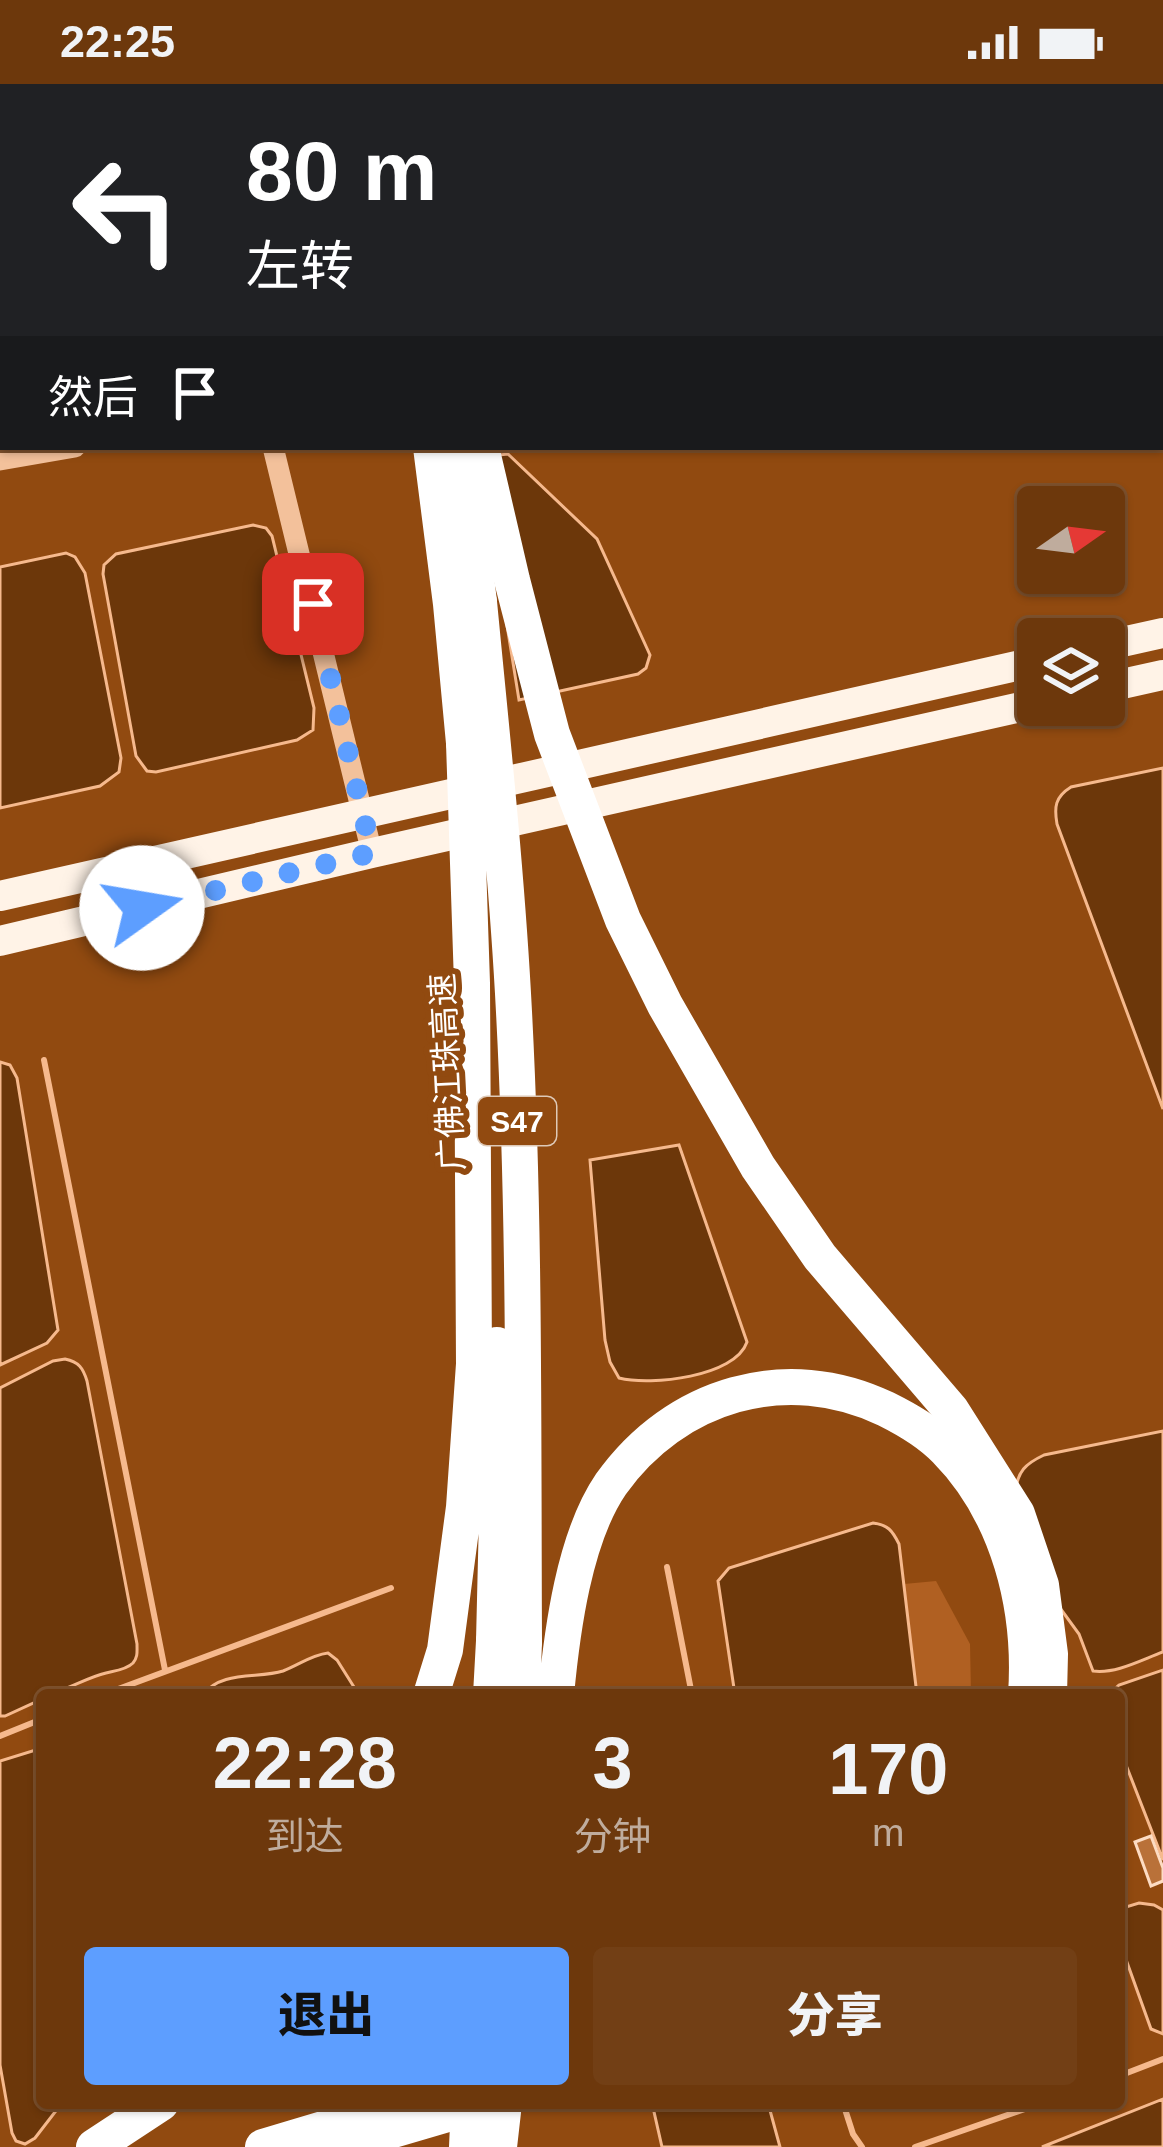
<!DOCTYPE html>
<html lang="zh">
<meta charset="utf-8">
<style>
body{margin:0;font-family:Arial,"Noto Sans SC",sans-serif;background:#723f15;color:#f1f3f6;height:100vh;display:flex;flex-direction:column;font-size:45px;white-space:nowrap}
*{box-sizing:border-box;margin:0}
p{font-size:39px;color:#bfac9d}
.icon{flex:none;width:66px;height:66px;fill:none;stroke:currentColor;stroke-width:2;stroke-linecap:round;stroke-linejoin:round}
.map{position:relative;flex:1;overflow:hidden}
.sheet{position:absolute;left:36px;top:1605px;width:1089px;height:420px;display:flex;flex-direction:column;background:#6d380c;border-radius:12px;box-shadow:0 3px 9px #0004,0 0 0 3px #7f522d}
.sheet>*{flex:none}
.hud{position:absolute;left:0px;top:0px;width:1164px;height:366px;box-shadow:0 3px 9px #0004,0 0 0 3px #7f522d;background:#202124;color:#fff;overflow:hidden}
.needle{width:78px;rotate:76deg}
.controls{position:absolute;left:1017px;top:402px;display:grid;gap:24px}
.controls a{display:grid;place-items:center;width:108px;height:108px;border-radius:12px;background:#6d380c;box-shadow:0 3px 9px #0004,0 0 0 3px #7f522d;font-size:60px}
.pin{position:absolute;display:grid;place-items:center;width:102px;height:102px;color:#fff;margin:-51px;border-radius:24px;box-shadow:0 6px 18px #0006}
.me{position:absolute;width:132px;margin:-66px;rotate:77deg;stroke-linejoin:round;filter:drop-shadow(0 0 9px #0008)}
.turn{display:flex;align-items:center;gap:42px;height:252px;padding:0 48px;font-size:54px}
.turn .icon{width:156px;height:156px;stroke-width:2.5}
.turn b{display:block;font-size:84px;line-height:102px}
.then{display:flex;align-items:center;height:114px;padding:0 48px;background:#0003;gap:24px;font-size:45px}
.eta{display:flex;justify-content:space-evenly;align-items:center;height:204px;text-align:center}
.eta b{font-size:72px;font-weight:800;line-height:84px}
.cta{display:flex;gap:24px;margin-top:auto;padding:24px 48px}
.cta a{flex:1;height:138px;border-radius:12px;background:#5d9eff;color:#111;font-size:48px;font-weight:800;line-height:138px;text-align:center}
.cta a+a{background:#723f15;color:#f1f3f6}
.status{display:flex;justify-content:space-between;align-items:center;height:84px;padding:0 60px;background:#6d380c;direction:ltr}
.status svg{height:33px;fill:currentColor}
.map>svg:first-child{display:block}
.green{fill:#b06022}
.water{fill:#6c370a;stroke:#f6b98d;stroke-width:3}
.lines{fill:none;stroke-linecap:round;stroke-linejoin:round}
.stream{stroke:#f6b98d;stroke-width:6}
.building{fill:#b97139;stroke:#fddcc3;stroke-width:3}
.minor{stroke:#f3c19b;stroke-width:21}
.major{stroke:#fff3e7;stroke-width:30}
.highway{stroke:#fff;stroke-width:36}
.highway-bridge{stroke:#fff;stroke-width:36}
.route{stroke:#5d9eff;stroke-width:21;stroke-dasharray:0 37.8}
.labels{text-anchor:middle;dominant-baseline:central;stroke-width:12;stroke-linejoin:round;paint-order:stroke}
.shield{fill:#914a10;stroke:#dec9b7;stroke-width:3}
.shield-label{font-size:30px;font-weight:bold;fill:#fff}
.street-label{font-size:33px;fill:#fff;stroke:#914a10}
</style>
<div class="status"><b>22:25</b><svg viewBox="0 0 49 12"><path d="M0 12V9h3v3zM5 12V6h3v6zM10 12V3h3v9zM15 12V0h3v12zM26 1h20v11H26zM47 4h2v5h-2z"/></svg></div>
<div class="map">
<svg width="1163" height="2063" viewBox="0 0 1163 2063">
<rect width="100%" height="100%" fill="#914a10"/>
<path class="green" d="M 936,1497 L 970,1560 L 971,1611 L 917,1611 L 904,1500 Z"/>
<path class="water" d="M 508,370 L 597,455 L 650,571 L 646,584 L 638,590 L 519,616 L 480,373 Z
M 253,441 L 266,444 L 272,452 L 314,624 L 313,646 L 297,656 L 156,688 L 147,687 L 136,672 L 103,490 L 104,481 L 116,470 Z
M 66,469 L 75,473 L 85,489 L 121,674 L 119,688 L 100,702 L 0,724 L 0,483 Z
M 1163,684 L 1163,1025 L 1057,740 C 1054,723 1055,713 1071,703 Z
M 0,978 L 10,981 L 17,994 L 58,1246 L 47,1259 L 0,1281 Z
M 679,1061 L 747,1258 C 735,1293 651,1302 619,1294 L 610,1278 L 605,1256 L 590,1076 Z
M 65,1275 C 79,1278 83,1284 87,1297 L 137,1560 C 137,1568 138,1573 133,1579 C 126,1586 114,1587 106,1589 C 84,1594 64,1609 42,1611 L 42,1615 L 5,1632 L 0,1632 L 0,1304 L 53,1277 Z
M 1163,1347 L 1163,1568 C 1141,1576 1116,1590 1093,1587 L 1079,1550 L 1052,1513 L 1015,1408 C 1018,1387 1025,1380 1044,1371 Z
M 873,1439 C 888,1441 892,1446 899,1460 L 917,1611 L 735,1611 L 718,1497 L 729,1484 Z
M 328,1569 L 337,1576 L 359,1611 L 203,1611 C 221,1586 258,1595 283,1587 C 299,1581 311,1571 328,1569 Z
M 1163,1586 L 1163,1776 L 1119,1663 L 1119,1611 L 1108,1611 L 1119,1601 Z
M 42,1664 L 42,2019 L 62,2019 L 35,2054 L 25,2060 L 16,2057 L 12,2049 L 0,1981 L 0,1677 Z
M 1139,1819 L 1154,1821 L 1163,1826 L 1163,1950 L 1151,1945 L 1119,1856 L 1119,1825 Z
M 1163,2015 L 1163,2063 L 1042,2063 Z
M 652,2019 L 768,2019 L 780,2063 L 662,2063 Z"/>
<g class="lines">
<path class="stream" d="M 44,976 L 165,1586
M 667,1483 L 692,1611
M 102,1611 L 391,1504
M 0,1652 L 42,1635
M 1119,1992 L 1163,1975
M 843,2019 L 853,2050 L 862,2063
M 915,2063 L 1042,2019"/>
</g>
<path class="building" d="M 1151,1752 L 1163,1784 L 1163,1797 L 1151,1802 L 1135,1758 Z"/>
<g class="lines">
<path class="minor" d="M 93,0 L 95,3
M 273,363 L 372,769
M 0,376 L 75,363"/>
<path class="major" d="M 1104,562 L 1163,549
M 1104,604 L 1163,591
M 0,812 L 1038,577
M 0,857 L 372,769 L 1038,619"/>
<path class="highway" d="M 378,0 L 378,3
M 412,0 L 413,3
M 431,363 L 451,520 L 464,659
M 460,363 L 479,518
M 491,1611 L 494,1557
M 522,1611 L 524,1558
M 556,1611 C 562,1547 574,1454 611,1400 C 675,1310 786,1277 886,1325 C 908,1336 929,1348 946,1366 C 1009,1430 1032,1524 1026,1611
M 94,2063 L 161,2019
M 263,2063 L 410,2019
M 467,2063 L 469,2019
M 499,2063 L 504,2019"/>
<path class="highway-bridge" d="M 481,363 L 512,496 L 552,650 L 623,836 L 665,921 L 758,1083 L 820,1173 L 951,1326 L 1017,1430 L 1041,1501 L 1050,1570 L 1049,1611
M 479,518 C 492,654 507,791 514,928 C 525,1138 523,1348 524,1558
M 494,1557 L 498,1391 L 497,1261
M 431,1611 L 445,1566 L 464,1423 L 474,1280 L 472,899 L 464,659
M 335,2063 L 485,2019"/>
</g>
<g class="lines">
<path class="route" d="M 142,824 L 372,769 L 313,520"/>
</g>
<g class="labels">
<rect class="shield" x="478" y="1013" width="78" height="48" rx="9"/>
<g class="shield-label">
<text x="517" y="1037">S47</text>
</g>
<g class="street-label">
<text transform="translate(447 988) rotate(-93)">广佛江珠高速</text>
</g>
</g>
</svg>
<div class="controls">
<a><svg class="needle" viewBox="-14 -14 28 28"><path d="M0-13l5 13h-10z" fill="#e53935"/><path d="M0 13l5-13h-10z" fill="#bfac9d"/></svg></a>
<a><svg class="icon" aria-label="layers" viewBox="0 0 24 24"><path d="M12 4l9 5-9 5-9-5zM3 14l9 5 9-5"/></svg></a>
</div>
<div class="pin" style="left:313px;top:520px;background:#d93025"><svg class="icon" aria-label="arrive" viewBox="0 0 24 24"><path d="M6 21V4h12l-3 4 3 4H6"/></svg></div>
<svg class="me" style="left:142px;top:824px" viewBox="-20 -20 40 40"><circle r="19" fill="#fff"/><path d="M0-13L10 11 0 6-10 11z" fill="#5d9eff"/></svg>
<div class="hud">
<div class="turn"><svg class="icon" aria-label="left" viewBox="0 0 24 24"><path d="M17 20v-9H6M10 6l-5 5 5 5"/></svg><div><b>80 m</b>左转</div></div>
<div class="then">然后<svg class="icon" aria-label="arrive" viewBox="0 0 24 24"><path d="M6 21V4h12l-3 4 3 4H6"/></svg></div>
</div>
<section class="sheet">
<div class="eta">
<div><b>22:28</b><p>到达</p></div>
<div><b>3</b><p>分钟</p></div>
<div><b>170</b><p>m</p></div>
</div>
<div class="cta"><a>退出</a><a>分享</a></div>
</section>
</div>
